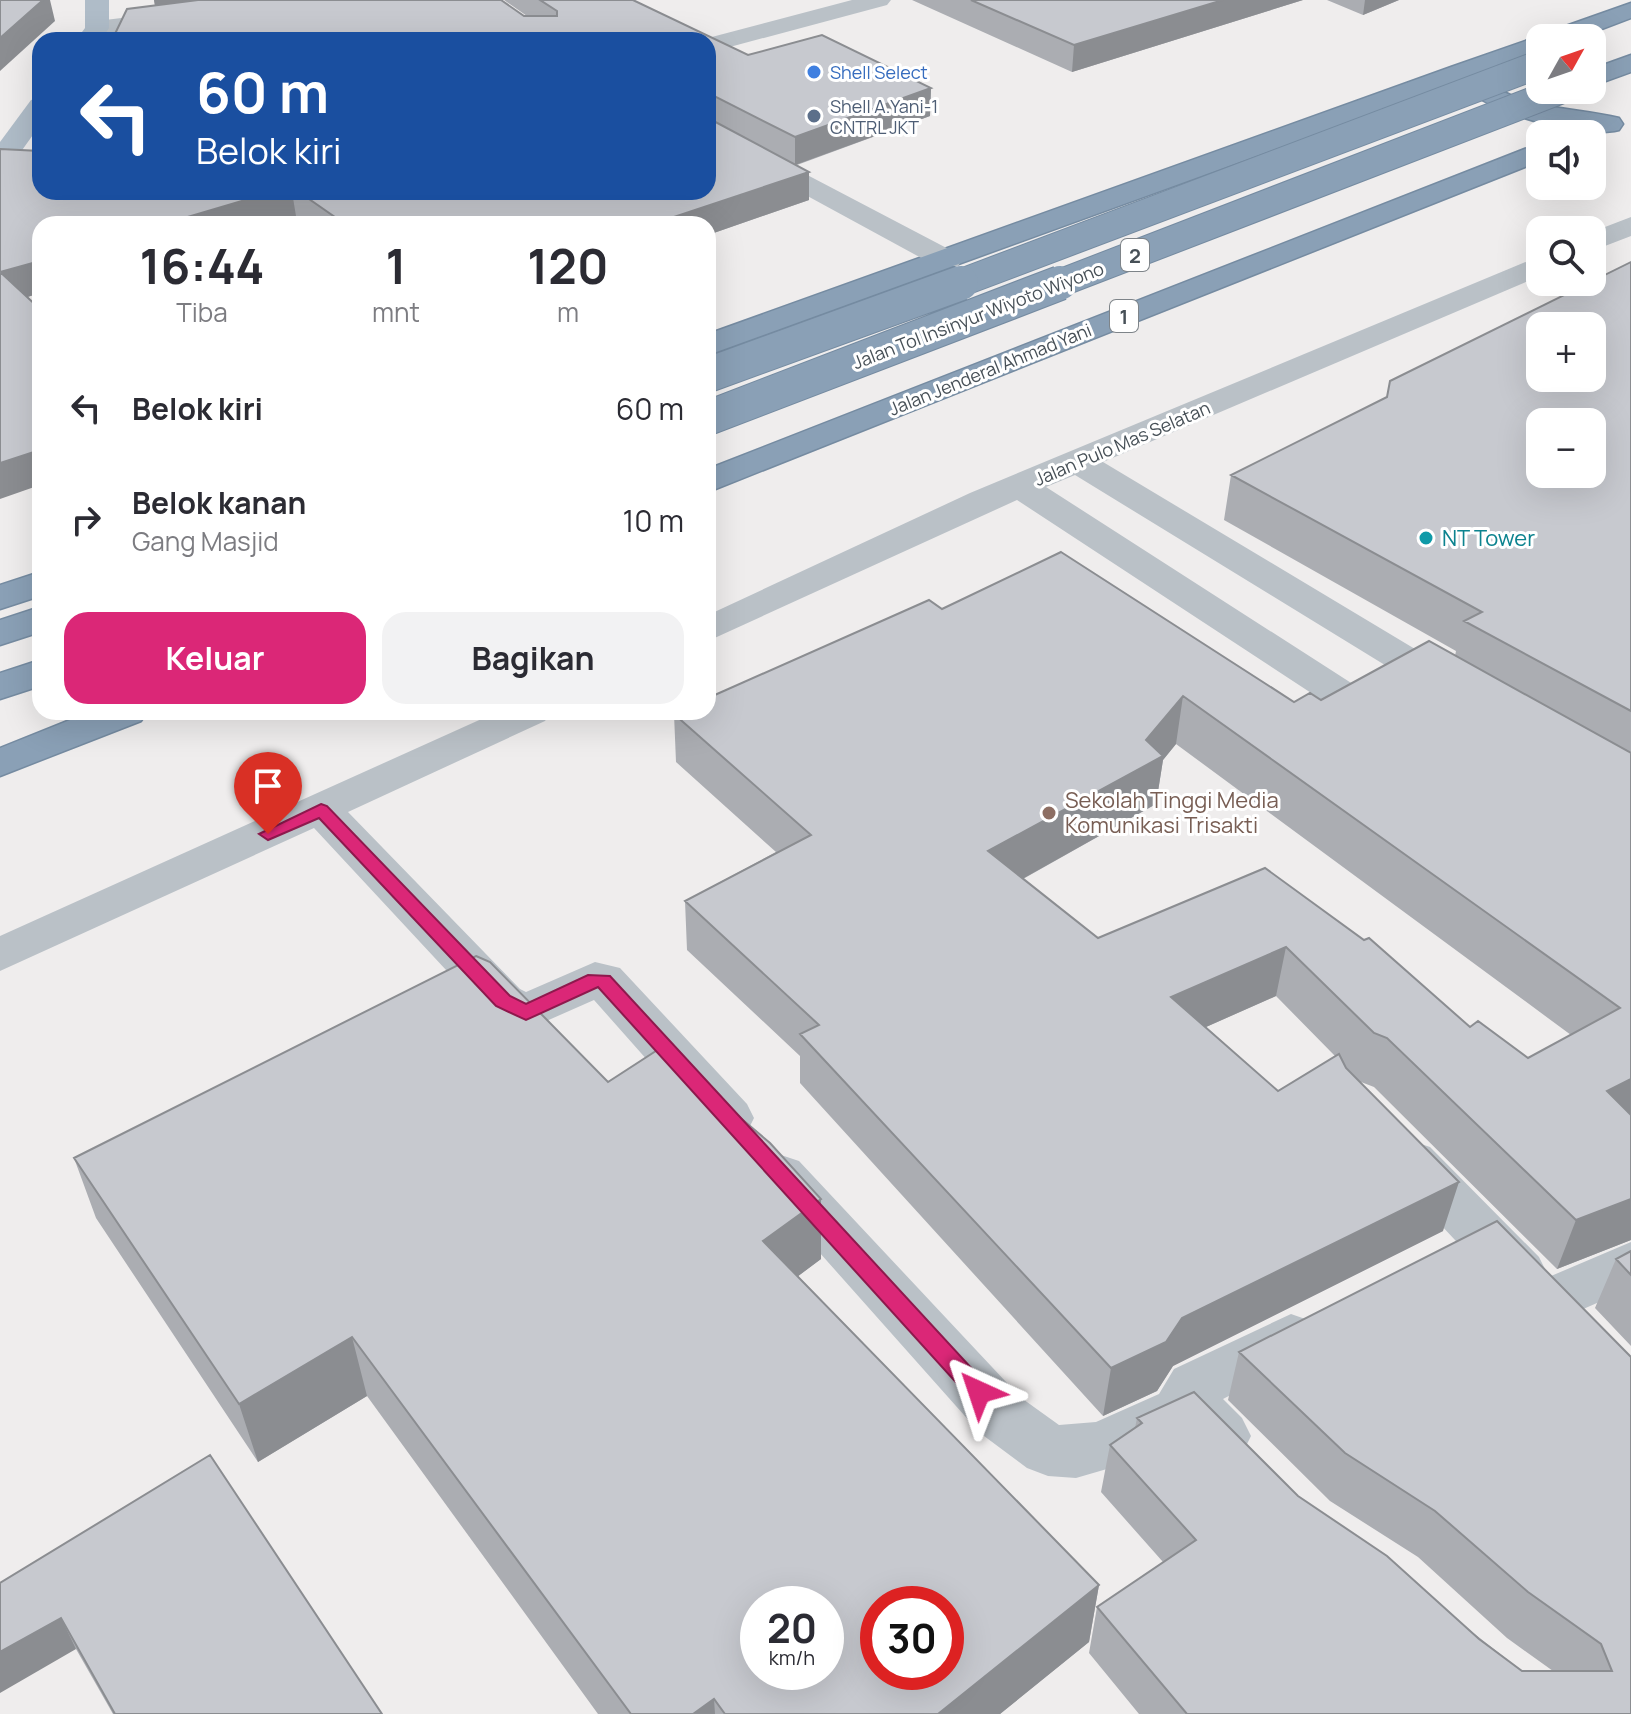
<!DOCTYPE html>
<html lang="id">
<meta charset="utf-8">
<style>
body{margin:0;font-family:Manrope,sans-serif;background:#f2f2f3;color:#2b2b33;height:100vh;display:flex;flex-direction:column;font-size:30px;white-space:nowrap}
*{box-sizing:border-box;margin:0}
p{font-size:26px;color:#7c7c81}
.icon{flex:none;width:44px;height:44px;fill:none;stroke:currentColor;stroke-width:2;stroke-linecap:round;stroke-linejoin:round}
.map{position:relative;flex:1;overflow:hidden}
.sheet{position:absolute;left:32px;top:216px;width:684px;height:504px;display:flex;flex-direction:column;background:#fff;border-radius:24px;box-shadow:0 8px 32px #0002}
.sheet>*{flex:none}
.top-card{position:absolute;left:32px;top:32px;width:684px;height:168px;border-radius:24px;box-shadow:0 8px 32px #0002;background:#1a4fa0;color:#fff;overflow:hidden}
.needle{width:52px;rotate:50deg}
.controls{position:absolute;left:1526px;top:24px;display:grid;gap:16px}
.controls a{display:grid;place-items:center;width:80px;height:80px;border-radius:16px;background:#fff;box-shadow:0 8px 32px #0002;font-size:40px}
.speed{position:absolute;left:740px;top:1586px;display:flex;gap:16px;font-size:40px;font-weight:700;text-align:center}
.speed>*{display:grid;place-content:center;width:104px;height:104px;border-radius:50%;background:#fff;box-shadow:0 8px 32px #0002;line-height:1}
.speed small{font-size:20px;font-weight:400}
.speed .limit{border:12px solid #d22;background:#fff;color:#111}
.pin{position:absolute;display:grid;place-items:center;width:68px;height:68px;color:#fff;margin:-82px -34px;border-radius:50% 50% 50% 0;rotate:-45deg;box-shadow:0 0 8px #0007}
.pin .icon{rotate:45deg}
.me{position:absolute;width:88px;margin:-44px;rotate:318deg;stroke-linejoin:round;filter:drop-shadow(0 0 6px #0008)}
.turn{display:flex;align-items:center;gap:28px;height:168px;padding:0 32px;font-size:36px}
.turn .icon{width:104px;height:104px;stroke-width:2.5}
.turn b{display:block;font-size:56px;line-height:68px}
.eta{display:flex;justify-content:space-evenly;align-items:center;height:136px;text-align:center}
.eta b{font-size:48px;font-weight:700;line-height:56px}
.button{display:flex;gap:16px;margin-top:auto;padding:16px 32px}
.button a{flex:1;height:92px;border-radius:24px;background:#db2777;color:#fff;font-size:32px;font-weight:700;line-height:92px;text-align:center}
.button a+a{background:#f2f2f3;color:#2b2b33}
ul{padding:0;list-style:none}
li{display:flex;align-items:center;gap:24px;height:112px;padding:0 32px}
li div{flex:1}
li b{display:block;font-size:30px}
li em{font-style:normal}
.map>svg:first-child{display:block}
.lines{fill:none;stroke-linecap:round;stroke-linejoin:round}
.highway-casing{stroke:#758ba1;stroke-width:3}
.minor{fill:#bac1c7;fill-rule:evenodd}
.major{fill:#afbcc8;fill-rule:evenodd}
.highway{fill:#8aa0b6;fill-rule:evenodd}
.highway-bridge-far1-casing{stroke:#758ba1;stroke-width:29;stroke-linecap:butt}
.highway-bridge-casing{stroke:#758ba1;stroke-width:36;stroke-linecap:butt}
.highway-bridge-far1{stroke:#8aa0b6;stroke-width:27}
.highway-bridge{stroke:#8aa0b6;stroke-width:34}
.wall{fill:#abadb2;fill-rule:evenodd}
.shaded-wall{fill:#8b8d91}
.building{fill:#c7c9cf;stroke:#8b8d91;stroke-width:2;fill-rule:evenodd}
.route{fill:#db2777;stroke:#8e194d;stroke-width:2}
.shop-dot{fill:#3f7fe0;stroke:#fff;stroke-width:3}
.service-dot{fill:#5c6f8a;stroke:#fff;stroke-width:3}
.culture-dot{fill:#0f9aa8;stroke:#fff;stroke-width:3}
.education-dot{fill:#8d6e63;stroke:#fff;stroke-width:3}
.labels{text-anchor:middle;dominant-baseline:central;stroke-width:6;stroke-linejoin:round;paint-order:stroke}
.far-shop-label{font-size:18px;fill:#366cbe;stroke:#fff;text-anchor:start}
.far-service-label{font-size:18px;fill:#4e5e75;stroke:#fff;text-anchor:start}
.far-street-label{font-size:18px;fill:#475057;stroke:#fff}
.shield{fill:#fff;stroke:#7e8489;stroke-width:2}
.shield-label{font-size:20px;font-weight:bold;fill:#475057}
.culture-label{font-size:22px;fill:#0d838f;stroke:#fff;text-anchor:start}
.education-label{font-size:22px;fill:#785e54;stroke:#fff;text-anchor:start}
</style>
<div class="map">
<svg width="1631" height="1714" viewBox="0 0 1631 1714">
<rect width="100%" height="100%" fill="#efeded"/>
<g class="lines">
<defs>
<path id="highway" d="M 1631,3 L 1631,18 L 1578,38 L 1540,38 L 1540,52 L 1478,75 C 1519,111 1570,106 1619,118 L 1623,124 L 1619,130 C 1577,140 1489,112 1457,83 L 708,355 L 708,334 L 1451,67 L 1531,39 L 1543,37 L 1546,33 Z
M 1631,55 L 1631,72 L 1592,86 L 1592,69 Z
M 1540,143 L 1540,161 L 708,492 L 708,469 Z
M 40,572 L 40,596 L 0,609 L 0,585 Z
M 40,607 L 40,632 L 0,645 L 0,620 Z
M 40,660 L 40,686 L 0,699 L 0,673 Z
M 90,712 L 147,712 L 141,721 L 0,776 L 0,748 Z"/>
</defs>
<use href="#highway" class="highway-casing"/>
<path class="minor" d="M 852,0 L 891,0 L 887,5 L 726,48 L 708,48 L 708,38 Z
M 178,11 L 187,13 L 190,18 L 187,23 L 97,35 L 85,28 L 97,21 Z
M 708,123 L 958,254 L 962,260 L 958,266 L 936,266 L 708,142 Z
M 1631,217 L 1631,236 L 1592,251 L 1592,232 Z
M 1540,256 L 1540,276 L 1103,462 L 1465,679 L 1471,688 L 1465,697 L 1451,700 L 1437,697 L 1075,475 L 1046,487 L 1359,688 L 1365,697 L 1359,706 L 1345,709 L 1331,706 L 1017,500 L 708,641 L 708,615 L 970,493 Z
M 497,712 L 551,712 L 545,721 L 348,812 L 520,989 L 526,992 L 595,962 L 620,968 L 747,1104 L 754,1118 L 747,1132 L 729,1137 L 711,1132 L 594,1000 L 526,1030 L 486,1013 L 314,828 L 0,971 L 0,936 Z
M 1412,1141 L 1430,1147 L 1539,1257 L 1547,1273 L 1544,1279 L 1631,1242 L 1631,1288 L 1547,1325 L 1528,1318 L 1520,1302 L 1524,1294 L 1501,1289 L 1394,1175 L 1386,1161 L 1394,1147 Z
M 781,1155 L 799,1161 L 1020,1397 L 1059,1425 L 1096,1422 L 1159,1394 L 1174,1369 L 1291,1314 L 1311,1321 L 1319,1337 L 1311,1353 L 1223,1399 L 1242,1418 L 1251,1436 L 1242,1454 C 1212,1465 1205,1457 1183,1435 L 1124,1464 L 1076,1478 L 1048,1476 L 1027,1468 L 980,1433 L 763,1189 L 755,1175 L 763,1161 Z"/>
<path class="major" d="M 85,0 L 109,0 L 109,28 L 101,40 L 76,40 L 85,28 Z
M 40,98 L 40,125 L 10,167 L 0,169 L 0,142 L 31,100 Z"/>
<use href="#highway" class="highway"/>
<defs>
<path id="highway-bridge-far1" d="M 955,285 L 1540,64
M 1055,285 L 1561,90"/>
<path id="highway-bridge" d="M 708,375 L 961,283
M 708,418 L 1060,283"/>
</defs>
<use href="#highway-bridge-far1" class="highway-bridge-far1-casing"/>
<use href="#highway-bridge" class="highway-bridge-casing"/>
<use href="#highway-bridge-far1" class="highway-bridge-far1"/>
<use href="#highway-bridge" class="highway-bridge"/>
</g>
<path class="wall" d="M 154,0 L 501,0 L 524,16 L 527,16 L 504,0 L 633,0 L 748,55 L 931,88 L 930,116 L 797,165 L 809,172 L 809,200 L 708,235 L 708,224 L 308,224 L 296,216 L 27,297 L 0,499 L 40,192 L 708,192 L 708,40 L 155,6 Z
M 912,0 L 1303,0 L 1072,72 Z
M 1327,0 L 1399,0 L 1363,15 Z
M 1631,262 L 1631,1240 L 1557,1269 L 1374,1087 L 1361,1082 L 1443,1231 L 1173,1366 L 1157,1391 L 1103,1416 L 800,1083 L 800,1056 L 687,950 L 685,901 L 776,852 L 676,762 L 674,714 L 942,609 L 1294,702 L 1321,700 L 1455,656 L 1456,651 L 1224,520 L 1231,475 L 1387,397 ZM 1176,744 L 1571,1035 L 1528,1058 L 1470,1027 L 1265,868 L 1098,938 L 1023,879 L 1156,804 L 1163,760 ZM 1276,996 L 1335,1056 L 1278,1091 L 1206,1027 Z
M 608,1082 L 821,1259 L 798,1276 L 1099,1585 L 1089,1642 L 1000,1714 L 598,1714 L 367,1396 L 258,1462 L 96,1218 L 74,1158 Z
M 1497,1221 L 1631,1714 L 1139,1714 L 1089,1653 L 1097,1607 L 1163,1562 L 1101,1492 L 1110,1445 L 1135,1428 L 1137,1418 L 1298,1496 L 1522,1671 L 1553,1671 L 1507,1638 L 1418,1557 L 1330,1501 L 1228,1400 L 1239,1352 Z
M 1631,1251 L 1631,1346 L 1595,1308 L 1616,1259 Z
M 1,1582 L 382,1714 L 113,1714 L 76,1649 Z"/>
<path class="shaded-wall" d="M 43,0 L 50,0 L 55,21 L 0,71 L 0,38 Z
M 154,0 L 242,0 L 156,11 Z
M 1223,0 L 1303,0 L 1072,72 L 1074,45 Z
M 1365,0 L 1399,0 L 1363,15 Z
M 931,88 L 930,116 L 795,165 L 795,137 Z
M 809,172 L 809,200 L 708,235 L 708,224 L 653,224 Z
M 272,192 L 292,192 L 296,216 L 269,224 L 164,224 Z
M 40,261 L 40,293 L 9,303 L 0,272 Z
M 40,450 L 40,485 L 0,499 L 0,463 Z
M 1183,696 L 1176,744 L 1163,760 L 1156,804 L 985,900 L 988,851 L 1146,740 Z
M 1286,947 L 1276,996 L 1163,1046 L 1171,997 Z
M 1631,1079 L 1631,1118 L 1607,1091 Z
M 1459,1182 L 1443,1231 L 1173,1366 L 1157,1391 L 1103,1416 L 1111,1368 L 1182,1318 Z
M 821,1199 L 821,1259 L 765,1301 L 763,1241 Z
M 1631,1199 L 1631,1240 L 1557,1269 L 1576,1220 Z
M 352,1337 L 367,1396 L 258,1462 L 239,1404 Z
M 1099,1585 L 1089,1642 L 1000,1714 L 938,1714 Z
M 61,1618 L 76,1649 L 0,1693 L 0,1652 Z
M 714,1699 L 715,1714 L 693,1714 Z"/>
<path class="building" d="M 0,0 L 43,0 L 0,38 Z
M 198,0 L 501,0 L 524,16 L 557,16 L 557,11 L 540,0 L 633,0 L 748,55 L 822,35 L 931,88 L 795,137 L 708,93 L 708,40 L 112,40 L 127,9 Z
M 971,0 L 1223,0 L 1074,45 Z
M 708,118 L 809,172 L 653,224 L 345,224 L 299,192 L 708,192 Z
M 0,149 L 40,151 L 40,192 L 272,192 L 164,224 L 40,224 L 40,261 L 0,272 L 40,309 L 40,450 L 0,463 Z
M 1631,262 L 1631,711 L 1464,621 L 1482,612 L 1231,475 L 1387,397 L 1390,381 ZM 1540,326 L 1592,326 L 1592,378 L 1540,378 ZM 1540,422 L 1592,422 L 1592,474 L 1540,474 Z
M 1061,552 L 1294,702 L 1310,693 L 1321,700 L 1429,641 L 1631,753 L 1631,1079 L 1607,1091 L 1631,1115 L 1631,1199 L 1576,1220 L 1387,1038 L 1374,1033 L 1286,947 L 1171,997 L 1278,1091 L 1339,1054 L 1346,1068 L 1459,1182 L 1182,1318 L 1166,1342 L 1111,1368 L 800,1034 L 819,1025 L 685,901 L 811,835 L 674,714 L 678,712 L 708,712 L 708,698 L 929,600 L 942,609 ZM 1183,696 L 1620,1008 L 1528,1058 L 1478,1021 L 1470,1027 L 1369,938 L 1364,940 L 1265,868 L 1098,938 L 988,851 L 1163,756 L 1146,740 Z
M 476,956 L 490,962 L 608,1082 L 659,1049 L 770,1143 L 821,1199 L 763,1241 L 1099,1585 L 938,1714 L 725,1714 L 714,1699 L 693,1714 L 631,1714 L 352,1337 L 239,1404 L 74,1158 ZM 758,1604 L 826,1604 L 826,1672 L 758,1672 ZM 878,1604 L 946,1604 L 946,1672 L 878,1672 Z
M 1497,1221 L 1631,1357 L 1631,1714 L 1187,1714 L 1097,1607 L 1196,1540 L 1110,1445 L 1142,1423 L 1137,1418 L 1194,1392 L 1298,1496 L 1387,1556 L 1479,1639 L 1522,1671 L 1612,1671 L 1601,1644 L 1528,1592 L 1435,1511 L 1345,1453 L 1239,1352 Z
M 1631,1251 L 1631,1275 L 1616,1259 Z
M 210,1455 L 382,1714 L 115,1714 L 61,1618 L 0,1652 L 0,1583 Z"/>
<path class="route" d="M 321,804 L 327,806 L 510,996 L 526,1004 L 588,975 L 610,976 L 987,1385 L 991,1392 L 987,1399 L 979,1402 L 971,1399 L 598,987 L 526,1020 L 496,1006 L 319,818 L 268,840 L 259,834 Z"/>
<circle class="shop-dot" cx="814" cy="72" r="8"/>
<circle class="service-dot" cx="814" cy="116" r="8"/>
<circle class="culture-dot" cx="1426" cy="538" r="8"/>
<circle class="education-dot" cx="1049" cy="813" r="8"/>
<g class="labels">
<g class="far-shop-label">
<text x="830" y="72">Shell Select</text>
</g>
<g class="far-service-label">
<text x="830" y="106">Shell A.Yani-1<tspan x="830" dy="21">CNTRL JKT</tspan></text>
</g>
<g class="far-street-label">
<text transform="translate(978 315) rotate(-21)">Jalan Tol Insinyur Wiyoto Wiyono</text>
<text transform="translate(990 369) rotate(-22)">Jalan Jenderal Ahmad Yani</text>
<text transform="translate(1122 443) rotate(-23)">Jalan Pulo Mas Selatan</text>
</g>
<g class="shield">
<rect x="1121" y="239" width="28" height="32" rx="6"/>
<rect x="1110" y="300" width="28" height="32" rx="6"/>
</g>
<g class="shield-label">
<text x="1135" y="255">2</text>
<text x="1124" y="316">1</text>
</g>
<g class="culture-label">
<text x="1442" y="538">NT Tower</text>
</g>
<g class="education-label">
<text x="1065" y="800">Sekolah Tinggi Media<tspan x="1065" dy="25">Komunikasi Trisakti</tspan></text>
</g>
</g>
</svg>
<div class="controls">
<a><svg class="needle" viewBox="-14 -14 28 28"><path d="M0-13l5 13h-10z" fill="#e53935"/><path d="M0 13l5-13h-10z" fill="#7c7c81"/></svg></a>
<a><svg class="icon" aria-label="sound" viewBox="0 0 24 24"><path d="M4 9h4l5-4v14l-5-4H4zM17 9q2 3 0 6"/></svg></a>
<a><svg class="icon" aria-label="search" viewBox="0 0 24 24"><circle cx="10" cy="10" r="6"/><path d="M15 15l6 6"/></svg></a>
<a>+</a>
<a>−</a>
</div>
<div class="speed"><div>20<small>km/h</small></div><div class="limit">30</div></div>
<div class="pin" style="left:268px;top:834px;background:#d93025"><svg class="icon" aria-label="arrive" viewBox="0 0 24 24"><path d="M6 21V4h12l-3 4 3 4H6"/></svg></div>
<svg class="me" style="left:979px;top:1392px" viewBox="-20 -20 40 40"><path d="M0-17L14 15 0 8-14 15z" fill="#db2777" stroke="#fff" stroke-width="4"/></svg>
<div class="top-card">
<div class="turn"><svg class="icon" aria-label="left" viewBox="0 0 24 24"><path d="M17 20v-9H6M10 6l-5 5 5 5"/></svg><div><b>60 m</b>Belok kiri</div></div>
</div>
<section class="sheet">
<div class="eta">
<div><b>16:44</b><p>Tiba</p></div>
<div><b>1</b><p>mnt</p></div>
<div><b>120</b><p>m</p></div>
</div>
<ul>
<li><svg class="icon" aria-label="left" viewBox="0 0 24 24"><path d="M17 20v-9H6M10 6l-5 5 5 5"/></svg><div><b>Belok kiri</b></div><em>60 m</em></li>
<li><svg class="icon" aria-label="right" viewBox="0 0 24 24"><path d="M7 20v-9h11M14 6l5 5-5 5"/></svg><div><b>Belok kanan</b><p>Gang Masjid</p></div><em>10 m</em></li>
</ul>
<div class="button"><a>Keluar</a><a>Bagikan</a></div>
</section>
</div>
